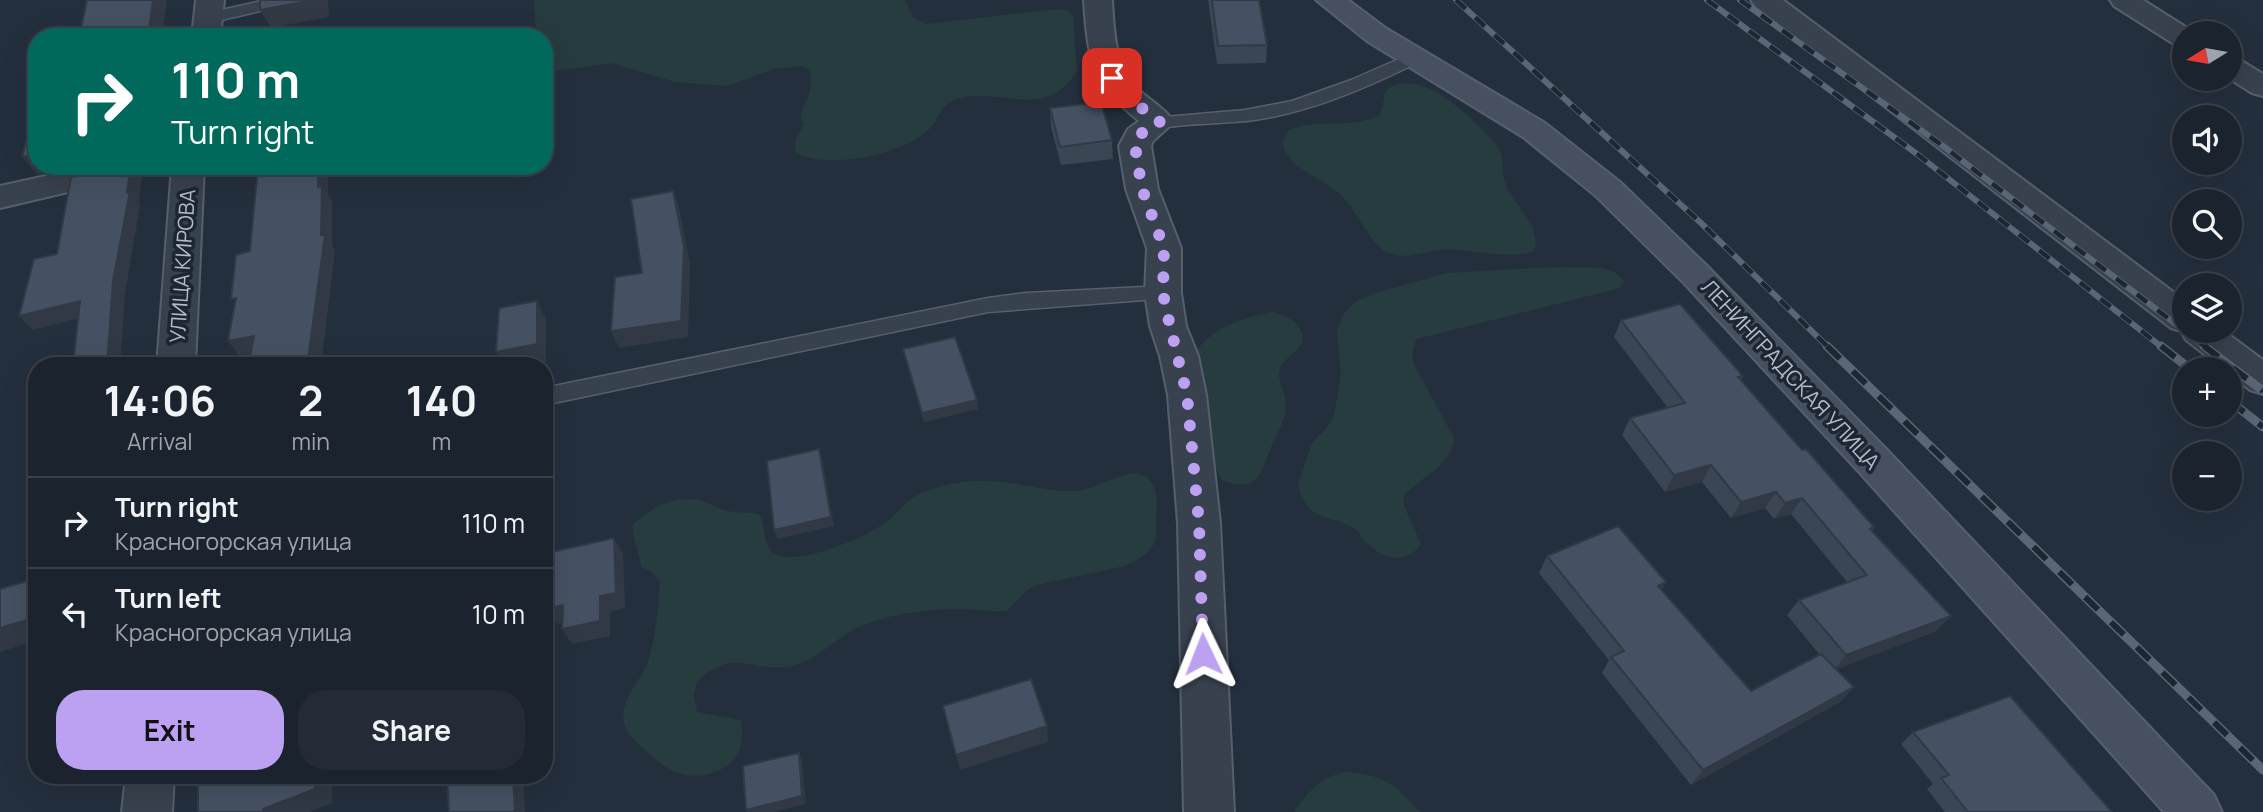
<!DOCTYPE html>
<meta charset="utf-8">
<style>
body{margin:0;font-family:Manrope,sans-serif;background:#242b36;color:#f1f3f6;height:100vh;display:flex;flex-direction:column;font-size:26px;white-space:nowrap}
*{box-sizing:border-box;margin:0}
p{font-size:23px;color:#a0a4aa}
.icon{flex:none;width:38px;height:38px;fill:none;stroke:currentColor;stroke-width:2;stroke-linecap:round;stroke-linejoin:round}
.map{position:relative;flex:1;overflow:hidden}
.side{position:absolute;left:28px;top:357px;width:525px;height:427px;display:flex;flex-direction:column;background:#1b232e;border-radius:28px;box-shadow:0 7px 28px #0002,0 0 0 2px #39404a}
.side>*{flex:none}
.guide{position:absolute;left:28px;top:28px;width:525px;height:147px;border-radius:28px;box-shadow:0 7px 28px #0002,0 0 0 2px #39404a;background:#00695c;color:#fff;overflow:hidden}
.needle{width:46px;rotate:259deg}
.buttons{position:absolute;left:2172px;top:21px;display:grid;gap:14px}
.buttons a{display:grid;place-items:center;width:70px;height:70px;border-radius:50%;background:#1b232e;box-shadow:0 7px 28px #0002,0 0 0 2px #39404a;font-size:35px}
.pin{position:absolute;display:grid;place-items:center;width:60px;height:60px;color:#fff;margin:-30px;border-radius:14px;box-shadow:0 4px 10px #0006}
.me{position:absolute;width:77px;margin:-38px;rotate:358deg;stroke-linejoin:round;filter:drop-shadow(0 0 5px #0008)}
.turn{display:flex;align-items:center;gap:24px;height:147px;padding:0 28px;font-size:32px}
.turn .icon{width:91px;height:91px;stroke-width:2.5}
.turn b{display:block;font-size:49px;line-height:60px}
.eta{display:flex;justify-content:space-evenly;align-items:center;height:119px;text-align:center}
.eta b{font-size:42px;font-weight:700;line-height:49px}
.action{display:flex;gap:14px;margin-top:auto;padding:14px 28px}
.action a{flex:1;height:80px;border-radius:28px;background:#bca0f2;color:#111;font-size:28px;font-weight:700;line-height:80px;text-align:center}
.action a+a{background:#242b36;color:#f1f3f6}
ul{padding:0;list-style:none}
li{display:flex;align-items:center;gap:21px;height:91px;padding:0 28px;border-top:2px solid #39404a}
li div{flex:1}
li b{display:block;font-size:26px}
li em{font-style:normal}
.map>svg:first-child{display:block}
.green{fill:#263c3f}
.lines{fill:none;stroke-linecap:round;stroke-linejoin:round}
.service-casing{stroke:#565f6c;stroke-width:3}
.minor-casing{stroke:#565f6c;stroke-width:4}
.secondary-casing{stroke:#565f6c;stroke-width:4}
.service{fill:#38414e;fill-rule:evenodd}
.minor{fill:#38414e;fill-rule:evenodd}
.secondary{fill:#465061;fill-rule:evenodd}
.rail-far1-casing{stroke:#5a6575;stroke-width:6}
.rail-casing{stroke:#5a6575;stroke-width:9}
.rail-far1{stroke:#1d2633;stroke-width:4.5;stroke-dasharray:13;stroke-linecap:butt}
.rail{stroke:#1d2633;stroke-width:6;stroke-dasharray:18;stroke-linecap:butt}
.wall{fill:#3b4654}
.shaded-wall{fill:#303945}
.building{fill:#455162;stroke:#303945;stroke-width:2}
.route{stroke:#bca0f2;stroke-width:12;stroke-dasharray:0 21.6}
.labels{text-anchor:middle;dominant-baseline:central;stroke-width:7;stroke-linejoin:round;paint-order:stroke}
.street-label{font-size:21px;fill:#b4bcc9;stroke:#1d2633}
</style>
<div class="map">
<svg width="2263" height="812" viewBox="0 0 2263 812">
<rect width="100%" height="100%" fill="#242f3e"/>
<path class="green" d="M 534,0 L 905,0 L 913,17 L 926,24 L 1058,9 L 1069,11 L 1073,16 L 1077,71 C 1045,121 1005,88 960,98 C 942,102 941,115 931,127 C 906,155 829,170 796,153 C 792,139 800,136 804,124 L 800,118 C 805,99 815,91 809,70 L 802,66 L 774,69 L 727,86 L 675,82 L 612,63 L 555,71 L 544,65 L 544,37 L 536,37 Z
M 1406,83 C 1437,83 1477,122 1497,146 C 1505,157 1501,170 1505,182 C 1512,205 1543,225 1534,251 C 1510,261 1466,247 1438,250 C 1422,252 1408,259 1391,254 C 1371,248 1358,211 1340,194 C 1324,178 1285,168 1283,142 L 1289,130 C 1318,118 1351,129 1379,116 C 1388,97 1377,86 1406,83 Z
M 1554,267 C 1574,269 1614,261 1624,282 L 1620,288 L 1416,339 L 1412,355 L 1414,364 L 1454,438 C 1451,468 1420,476 1403,497 L 1405,508 L 1421,544 C 1406,566 1381,559 1365,541 C 1362,539 1361,535 1359,532 C 1335,511 1307,528 1298,483 L 1312,443 L 1329,425 L 1334,416 L 1341,375 L 1337,331 L 1343,315 L 1355,302 L 1375,293 L 1447,273 Z
M 1273,312 C 1284,315 1298,321 1302,333 C 1308,351 1281,355 1279,373 C 1278,383 1286,393 1286,404 C 1286,419 1278,432 1272,445 C 1260,473 1261,494 1221,480 L 1211,457 L 1198,349 C 1213,327 1247,316 1273,312 Z
M 1135,473 C 1157,477 1158,495 1156,515 C 1155,526 1159,537 1152,547 C 1145,556 1135,561 1125,566 L 1036,585 L 1026,591 L 1007,611 C 989,612 972,609 954,609 C 925,609 886,615 859,627 C 837,637 819,658 796,665 C 755,676 734,644 697,682 L 694,695 L 697,712 L 741,720 C 742,729 743,738 740,747 C 734,770 703,780 682,774 C 666,770 654,758 642,747 C 635,741 625,732 624,721 C 620,699 641,681 648,662 C 656,636 658,608 660,582 L 651,571 L 641,567 C 640,552 632,540 633,525 C 649,509 669,498 692,499 C 704,499 716,509 728,511 C 740,514 749,511 760,515 C 766,528 762,551 779,556 C 804,563 864,538 885,523 C 898,513 905,500 922,493 C 949,481 981,478 1011,483 C 1032,486 1052,492 1074,491 C 1095,490 1113,476 1135,473 Z
M 1348,772 C 1387,776 1394,784 1420,812 L 1294,812 C 1307,792 1324,774 1348,772 Z"/>
<g class="lines">
<defs>
<path id="service" d="M 266,0 L 296,0 L 294,3 L 209,23 L 201,18 L 203,14 Z
M 1415,52 L 1424,57 L 1421,61 C 1368,87 1314,111 1255,120 C 1223,124 1191,123 1159,128 L 1150,122 L 1153,118 L 1245,110 L 1292,101 L 1351,80 Z
M 1163,286 L 1170,288 L 1173,293 L 1170,298 L 988,312 L 544,405 L 544,388 L 988,298 L 1026,293 Z"/>
<path id="minor" d="M 196,0 L 224,0 L 220,37 L 192,37 Z
M 1084,0 L 1112,0 C 1114,31 1114,65 1138,89 C 1149,100 1165,108 1174,122 L 1153,141 L 1151,146 L 1158,189 L 1181,248 L 1181,293 L 1186,326 L 1198,356 L 1206,395 L 1220,523 L 1234,812 L 1184,812 L 1178,523 L 1168,395 L 1160,356 L 1150,326 L 1145,293 L 1147,248 L 1126,189 L 1119,146 L 1128,129 L 1139,121 C 1091,82 1088,60 1084,0 Z
M 1751,0 L 1783,0 L 2184,300 L 2184,331 L 2224,331 L 2263,360 L 2263,394 L 2250,390 L 2230,374 L 2230,369 L 2223,369 L 2186,340 L 2181,331 L 2171,328 L 1755,6 Z
M 2110,0 L 2143,0 L 2195,33 L 2184,33 L 2184,47 L 2174,44 L 2114,6 Z
M 2230,57 L 2240,60 L 2263,74 L 2263,96 L 2252,93 L 2230,79 Z
M 91,166 L 154,166 L 149,173 L 0,208 L 0,186 Z
M 172,166 L 204,166 L 195,366 L 157,366 Z
M 126,775 L 174,775 L 172,812 L 122,812 Z"/>
<path id="secondary" d="M 1316,0 L 1348,0 L 1387,29 L 1545,123 L 1620,182 L 1706,265 L 1888,451 L 2214,795 L 2222,812 L 2164,812 L 1860,473 L 1682,281 L 1596,196 L 1523,137 L 1367,41 Z"/>
</defs>
<use href="#service" class="service-casing"/>
<use href="#minor" class="minor-casing"/>
<use href="#secondary" class="secondary-casing"/>
<use href="#service" class="service"/>
<use href="#minor" class="minor"/>
<use href="#secondary" class="secondary"/>
<defs>
<path id="rail-far1" d="M 1456,0 L 1701,223 L 1829,348
M 1707,0 L 1917,154 L 2163,348
M 1740,0 L 1943,146 L 2207,348"/>
<path id="rail" d="M 1827,346 L 2263,770
M 2161,346 L 2190,369
M 2204,346 L 2263,391
M 2230,401 L 2263,427"/>
</defs>
<use href="#rail-far1" class="rail-far1-casing"/>
<use href="#rail" class="rail-casing"/>
<use href="#rail-far1" class="rail-far1"/>
<use href="#rail" class="rail"/>
</g>
<path class="wall" d="M 1208,0 L 1259,0 L 1267,45 L 1266,63 L 1217,64 Z
M 1050,108 L 1112,140 L 1113,159 L 1061,165 L 1051,127 Z
M 1621,320 L 1743,376 L 1741,380 L 1802,450 L 1874,527 L 1872,531 L 1951,616 L 1936,631 L 1836,669 L 1854,687 L 1840,702 L 1691,785 L 1602,673 L 1609,660 L 1539,573 L 1547,556 L 1666,582 L 1662,590 L 1751,691 L 1819,654 L 1787,615 L 1799,600 L 1847,582 L 1791,514 L 1774,519 L 1765,508 L 1731,518 L 1702,482 L 1665,492 L 1622,435 L 1630,418 L 1668,408 L 1614,337 Z
M 903,349 L 978,409 L 924,422 Z
M 1913,732 L 2112,812 L 1945,812 L 1927,789 L 1933,784 L 1901,744 Z"/>
<path class="shaded-wall" d="M 153,0 L 167,0 L 162,37 L 148,37 Z
M 314,0 L 328,0 L 329,17 L 271,28 L 260,10 Z
M 37,154 L 37,166 L 75,166 L 37,175 L 22,157 Z
M 131,166 L 134,166 L 142,177 L 139,203 L 140,205 L 125,295 L 120,366 L 107,366 L 113,281 Z
M 318,166 L 328,166 L 328,195 L 332,202 L 332,245 L 335,251 L 321,366 L 307,366 L 321,235 L 318,187 Z
M 673,191 L 679,207 L 690,264 L 688,337 L 619,348 L 611,331 L 681,321 Z
M 80,301 L 92,315 L 33,330 L 19,316 Z
M 537,301 L 546,319 L 546,362 L 529,366 L 504,366 L 496,352 Z
M 254,336 L 266,352 L 240,357 L 228,341 Z
M 977,400 L 978,409 L 924,422 L 922,413 Z
M 819,449 L 822,458 L 834,526 L 778,539 L 774,530 Z
M 1711,465 L 1702,482 L 1665,492 L 1674,475 Z
M 1776,492 L 1765,508 L 1731,518 L 1741,502 Z
M 1802,498 L 1791,514 L 1774,519 L 1785,503 Z
M 614,538 L 623,554 L 625,608 L 610,612 L 610,636 L 572,644 L 562,629 L 600,596 Z
M 1666,582 L 1657,599 L 1658,586 Z
M 563,605 L 573,621 L 557,624 L 547,609 Z
M 1951,616 L 1936,631 L 1833,671 L 1846,655 Z
M 37,617 L 37,640 L 0,652 L 0,628 Z
M 1854,687 L 1840,702 L 1691,785 L 1703,770 Z
M 1047,726 L 1048,742 L 960,770 L 956,755 Z
M 799,753 L 802,761 L 806,804 L 773,812 L 747,812 L 746,810 Z
M 315,775 L 332,775 L 332,803 L 309,812 L 263,812 L 263,809 Z
M 513,775 L 535,775 L 523,779 L 525,812 L 515,812 Z"/>
<path class="building" d="M 87,0 L 153,0 L 148,37 L 79,37 Z
M 260,0 L 314,0 L 260,10 Z
M 1212,0 L 1259,0 L 1267,45 L 1218,46 Z
M 37,100 L 37,154 L 22,157 Z
M 1101,102 L 1112,140 L 1060,147 L 1050,108 Z
M 119,166 L 131,166 L 127,192 L 130,191 L 113,281 L 107,366 L 73,366 L 80,301 L 19,316 L 34,259 L 57,254 L 71,177 Z
M 258,166 L 318,166 L 318,187 L 322,186 L 321,235 L 325,235 L 307,366 L 248,366 L 254,336 L 228,341 L 236,298 L 231,299 L 236,255 L 250,251 Z
M 673,191 L 684,247 L 681,321 L 611,331 L 615,277 L 642,273 L 631,199 Z
M 537,301 L 537,344 L 496,352 L 499,308 Z
M 1680,304 L 1743,376 L 1738,377 L 1802,450 L 1806,449 L 1874,527 L 1870,529 L 1951,616 L 1846,655 L 1799,600 L 1867,575 L 1802,498 L 1785,503 L 1776,492 L 1741,502 L 1711,465 L 1674,475 L 1630,418 L 1685,403 L 1621,320 Z
M 955,337 L 977,400 L 922,413 L 903,349 Z
M 819,449 L 831,517 L 774,530 L 767,461 Z
M 1618,526 L 1666,582 L 1658,586 L 1751,691 L 1821,654 L 1854,687 L 1703,770 L 1611,657 L 1624,651 L 1547,556 Z
M 614,538 L 616,593 L 600,596 L 600,621 L 562,629 L 563,605 L 547,609 L 547,553 Z
M 37,578 L 37,617 L 0,628 L 0,589 Z
M 1031,679 L 1047,726 L 956,755 L 943,706 Z
M 2010,696 L 2112,812 L 1968,812 L 1941,778 L 1949,775 L 1913,732 Z
M 799,753 L 802,796 L 746,810 L 743,766 Z
M 198,775 L 315,775 L 315,789 L 263,809 L 263,812 L 198,812 Z
M 447,775 L 513,775 L 515,812 L 449,812 Z"/>
<g class="lines">
<path class="route" d="M 1112,78 L 1139,106 L 1160,122 L 1139,135 L 1135,146 L 1142,189 L 1164,248 L 1163,293 L 1166,309 L 1187,395 L 1199,523 L 1203,654"/>
</g>
<g class="labels">
<g class="street-label">
<text transform="translate(182 266) rotate(-86)">УЛИЦА КИРОВА</text>
<text transform="translate(1791 374) rotate(47)">ЛЕНИНГРАДСКАЯ УЛИЦА</text>
</g>
</g>
</svg>
<div class="buttons">
<a><svg class="needle" viewBox="-14 -14 28 28"><path d="M0-13l5 13h-10z" fill="#e53935"/><path d="M0 13l5-13h-10z" fill="#a0a4aa"/></svg></a>
<a><svg class="icon" aria-label="sound" viewBox="0 0 24 24"><path d="M4 9h4l5-4v14l-5-4H4zM17 9q2 3 0 6"/></svg></a>
<a><svg class="icon" aria-label="search" viewBox="0 0 24 24"><circle cx="10" cy="10" r="6"/><path d="M15 15l6 6"/></svg></a>
<a><svg class="icon" aria-label="layers" viewBox="0 0 24 24"><path d="M12 4l9 5-9 5-9-5zM3 14l9 5 9-5"/></svg></a>
<a>+</a>
<a>−</a>
</div>
<div class="pin" style="left:1112px;top:78px;background:#d93025"><svg class="icon" aria-label="arrive" viewBox="0 0 24 24"><path d="M6 21V4h12l-3 4 3 4H6"/></svg></div>
<svg class="me" style="left:1203px;top:654px" viewBox="-20 -20 40 40"><path d="M0-17L14 15 0 8-14 15z" fill="#bca0f2" stroke="#fff" stroke-width="4"/></svg>
<div class="guide">
<div class="turn"><svg class="icon" aria-label="right" viewBox="0 0 24 24"><path d="M7 20v-9h11M14 6l5 5-5 5"/></svg><div><b>110 m</b>Turn right</div></div>
</div>
<section class="side">
<div class="eta">
<div><b>14:06</b><p>Arrival</p></div>
<div><b>2</b><p>min</p></div>
<div><b>140</b><p>m</p></div>
</div>
<ul>
<li><svg class="icon" aria-label="right" viewBox="0 0 24 24"><path d="M7 20v-9h11M14 6l5 5-5 5"/></svg><div><b>Turn right</b><p>Красногорская улица</p></div><em>110 m</em></li>
<li><svg class="icon" aria-label="left" viewBox="0 0 24 24"><path d="M17 20v-9H6M10 6l-5 5 5 5"/></svg><div><b>Turn left</b><p>Красногорская улица</p></div><em>10 m</em></li>
</ul>
<div class="action"><a>Exit</a><a>Share</a></div>
</section>
</div>
